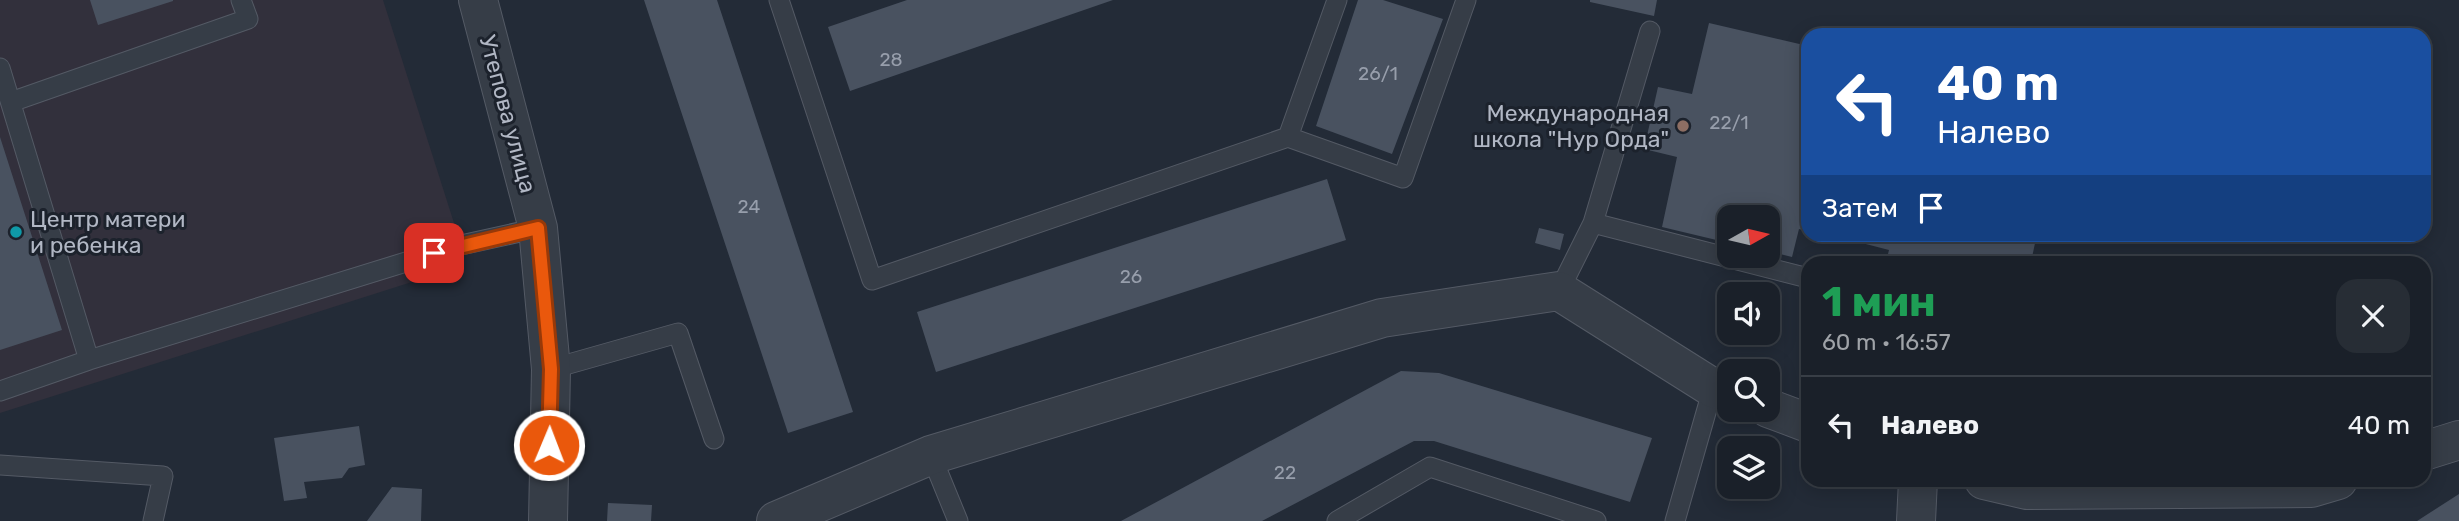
<!DOCTYPE html>
<html lang="ru">
<meta charset="utf-8">
<style>
body{margin:0;font-family:Rubik,sans-serif;background:#272d35;color:#f1f3f6;height:100vh;display:flex;flex-direction:column;font-size:26px;white-space:nowrap}
*{box-sizing:border-box;margin:0}
p{font-size:23px;color:#9fa3a8}
.icon{flex:none;width:38px;height:38px;fill:none;stroke:currentColor;stroke-width:2;stroke-linecap:round;stroke-linejoin:round}
.map{position:relative;flex:1;overflow:hidden}
.panel{position:absolute;left:1801px;top:256px;width:630px;height:231px;display:flex;flex-direction:column;background:#1a2029;border-radius:21px;box-shadow:0 4px 18px #0003,0 0 0 2px #383e46}
.panel>*{flex:none}
.guide{position:absolute;left:1801px;top:28px;width:630px;height:214px;border-radius:21px;box-shadow:0 4px 18px #0003,0 0 0 2px #383e46;background:#1a4fa0;color:#fff;overflow:hidden}
.needle{width:46px;rotate:82deg}
.controls{position:absolute;left:1717px;top:205px;display:grid;gap:14px}
.controls a{display:grid;place-items:center;width:63px;height:63px;border-radius:14px;background:#1a2029;box-shadow:0 4px 18px #0003,0 0 0 2px #383e46;font-size:35px}
.pin{position:absolute;display:grid;place-items:center;width:60px;height:60px;color:#fff;margin:-30px;border-radius:14px;box-shadow:0 4px 10px #0006}
.me{position:absolute;width:77px;margin:-38px;rotate:1deg;stroke-linejoin:round;filter:drop-shadow(0 0 5px #0008)}
.turn{display:flex;align-items:center;gap:24px;height:147px;padding:0 21px;font-size:32px}
.turn .icon{width:91px;height:91px;stroke-width:2.5}
.turn b{display:block;font-size:49px;line-height:60px}
.then{display:flex;align-items:center;height:66px;padding:0 21px;background:#0003;gap:14px;font-size:26px}
.round{display:grid;place-items:center;flex:none;width:74px;height:74px;border-radius:21px;background:#272d35}
.overview{display:flex;align-items:center;justify-content:space-between;height:119px;padding:0 21px}
h1{font-size:42px;font-weight:700;line-height:52px;color:#1e9e55}
ul{padding:0;list-style:none}
li{display:flex;align-items:center;gap:21px;height:98px;padding:0 21px;border-top:2px solid #383e46}
li div{flex:1}
li b{display:block;font-size:26px}
li em{font-style:normal}
.map>svg:first-child{display:block}
.medical{fill:#32303c}
.building{fill:#495260}
.lines{fill:none;stroke-linecap:round;stroke-linejoin:round}
.lane-casing{stroke:#545a65;stroke-width:21}
.street-casing{stroke:#545a65;stroke-width:40}
.lane{stroke:#363d47;stroke-width:19}
.street{stroke:#363d47;stroke-width:38}
.route-casing{stroke:#983908;stroke-width:18}
.route{stroke:#ea580c;stroke-width:12}
.education-dot{fill:#8d6e63;stroke:#1c222c;stroke-width:2.5}
.culture-dot{fill:#0f9aa8;stroke:#1c222c;stroke-width:2.5}
.labels{text-anchor:middle;dominant-baseline:central;stroke-width:6;stroke-linejoin:round;paint-order:stroke}
.number-label{font-size:19px;fill:#979eab}
.poi-label{font-size:23px;fill:#b1b7c4;stroke:#1c222c;text-anchor:end}
.street-label{font-size:23px;fill:#b1b7c4;stroke:#1c222c}
</style>
<div class="map">
<svg width="2459" height="521" viewBox="0 0 2459 521">
<rect width="100%" height="100%" fill="#232b37"/>
<path class="medical" d="M 0,0 L 383,0 L 461,245 L 462,266 L 0,413 Z"/>
<path class="building" d="M 90,0 L 173,0 L 173,1 L 98,25 Z
M 644,0 L 717,0 L 853,412 L 788,433 Z
M 907,0 L 1113,0 L 850,91 L 828,27 Z
M 1358,0 L 1383,0 L 1443,19 L 1392,154 L 1316,126 Z
M 1590,0 L 1657,0 L 1654,16 L 1590,2 Z
M 1709,23 L 1808,46 L 1808,231 L 1799,229 L 1792,257 L 1768,251 L 1768,217 L 1729,217 L 1729,243 L 1662,227 L 1677,157 L 1644,149 L 1658,87 L 1692,94 Z
M 0,137 L 62,330 L 0,350 Z
M 1327,179 L 1346,240 L 936,372 L 917,312 Z
M 1539,228 L 1564,234 L 1560,250 L 1535,243 Z
M 1827,234 L 2037,234 L 2031,262 L 1886,262 L 1889,250 Z
M 2051,234 L 2076,234 L 2074,241 Z
M 1401,371 L 1439,373 L 1652,438 L 1630,502 L 1434,441 L 1414,441 L 1262,521 L 1121,521 Z
M 359,426 L 365,465 L 349,468 L 342,478 L 304,482 L 307,498 L 284,501 L 274,438 Z
M 392,487 L 422,489 L 421,521 L 367,521 Z
M 2459,494 L 2459,521 L 2417,521 Z
M 608,503 L 652,505 L 651,521 L 607,521 Z"/>
<g class="lines">
<defs>
<path id="lane" d="M 779,0 L 872,280 L 1288,137 L 1403,178 L 1466,0
M 0,68 L 89,360 L 461,245 L 538,228
M 11,102 L 248,19 L 241,0
M 1288,137 L 1337,0
M 1593,223 L 1808,278
M 1559,291 L 1593,223 L 1650,31
M 551,369 L 678,333 L 714,439
M 0,391 L 89,360
M 931,455 L 958,521
M 0,465 L 163,476 L 153,521
M 1337,521 L 1430,467 L 1596,521
M 1675,521 L 1713,388"/>
<path id="street" d="M 478,0 L 538,228 L 551,369 L 548,521
M 1768,408 L 1808,423
M 2424,451 L 2459,440
M 1984,480 L 2027,490 L 2311,488 L 2338,480
M 776,521 L 931,455 L 1382,318 L 1559,291 L 1713,388 L 1729,394
M 1916,521 L 1918,480"/>
</defs>
<use href="#lane" class="lane-casing"/>
<use href="#street" class="street-casing"/>
<use href="#lane" class="lane"/>
<use href="#street" class="street"/>
</g>
<g class="lines">
<defs>
<path id="route" d="M 434,253 L 538,228 L 551,369 L 549,445"/>
</defs>
<use href="#route" class="route-casing"/>
<use href="#route" class="route"/>
</g>
<circle class="education-dot" cx="1683" cy="126" r="7"/>
<circle class="culture-dot" cx="16" cy="232" r="7"/>
<g class="labels">
<g class="number-label">
<text x="891" y="59">28</text>
<text x="1378" y="73">26/1</text>
<text x="1729" y="122">22/1</text>
<text x="749" y="206">24</text>
<text x="1131" y="276">26</text>
<text x="1285" y="472">22</text>
</g>
<g class="poi-label">
<text x="1669" y="113">Международная<tspan x="1669" dy="26">школа "Нур Орда"</tspan></text>
<text x="30" y="219" text-anchor="start">Центр матери<tspan x="30" dy="26">и ребенка</tspan></text>
</g>
<g class="street-label">
<text transform="translate(508 114) rotate(75)">Утепова улица</text>
</g>
</g>
</svg>
<div class="controls">
<a><svg class="needle" viewBox="-14 -14 28 28"><path d="M0-13l5 13h-10z" fill="#e53935"/><path d="M0 13l5-13h-10z" fill="#9fa3a8"/></svg></a>
<a><svg class="icon" aria-label="sound" viewBox="0 0 24 24"><path d="M4 9h4l5-4v14l-5-4H4zM17 9q2 3 0 6"/></svg></a>
<a><svg class="icon" aria-label="search" viewBox="0 0 24 24"><circle cx="10" cy="10" r="6"/><path d="M15 15l6 6"/></svg></a>
<a><svg class="icon" aria-label="layers" viewBox="0 0 24 24"><path d="M12 4l9 5-9 5-9-5zM3 14l9 5 9-5"/></svg></a>
</div>
<div class="pin" style="left:434px;top:253px;background:#d93025"><svg class="icon" aria-label="arrive" viewBox="0 0 24 24"><path d="M6 21V4h12l-3 4 3 4H6"/></svg></div>
<svg class="me" style="left:549px;top:445px" viewBox="-20 -20 40 40"><circle r="17" fill="#ea580c" stroke="#fff" stroke-width="3"/><path d="M0-11L8 9 0 5-8 9z" fill="#fff"/></svg>
<div class="guide">
<div class="turn"><svg class="icon" aria-label="left" viewBox="0 0 24 24"><path d="M17 20v-9H6M10 6l-5 5 5 5"/></svg><div><b>40 m</b>Налево</div></div>
<div class="then">Затем<svg class="icon" aria-label="arrive" viewBox="0 0 24 24"><path d="M6 21V4h12l-3 4 3 4H6"/></svg></div>
</div>
<section class="panel">
<div class="overview"><div><h1>1 мин</h1><p>60 m · 16:57</p></div><a class="round"><svg class="icon" aria-label="close" viewBox="0 0 24 24"><path d="M6 6l12 12M18 6L6 18"/></svg></a></div>
<ul>
<li><svg class="icon" aria-label="left" viewBox="0 0 24 24"><path d="M17 20v-9H6M10 6l-5 5 5 5"/></svg><div><b>Налево</b></div><em>40 m</em></li>
</ul>
</section>
</div>
